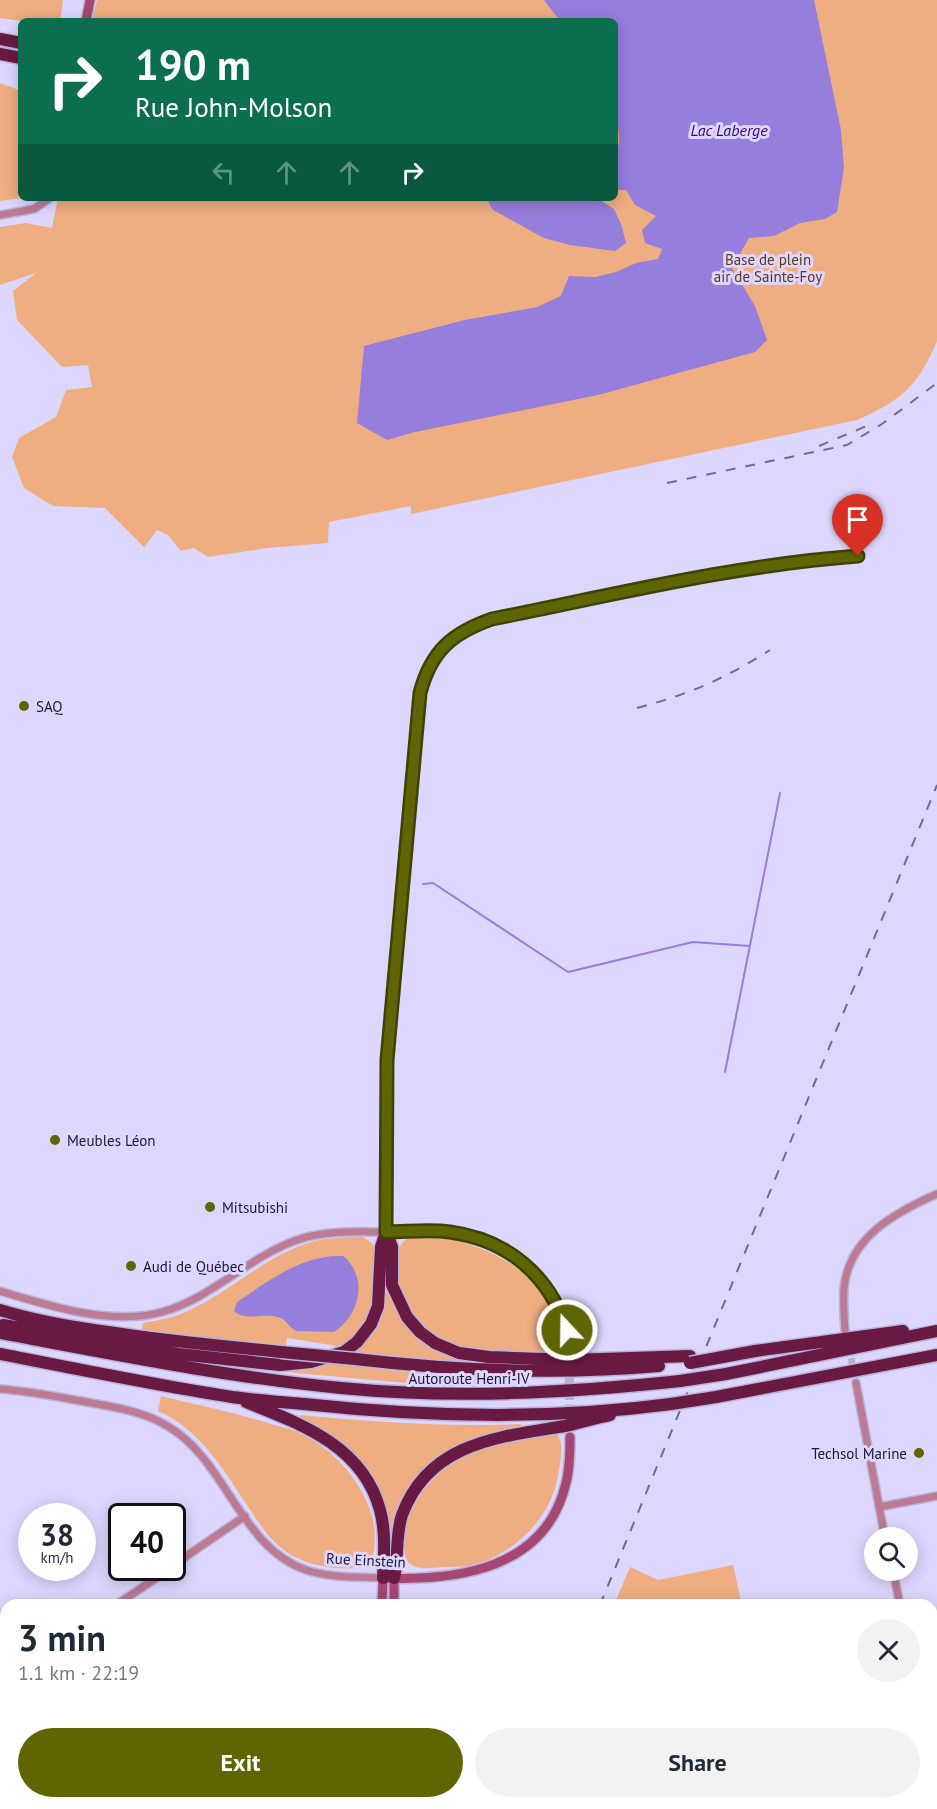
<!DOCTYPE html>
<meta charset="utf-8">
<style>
body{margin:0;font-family:"PT Sans",sans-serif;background:#f2f2f3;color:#1f2937;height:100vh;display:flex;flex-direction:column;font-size:22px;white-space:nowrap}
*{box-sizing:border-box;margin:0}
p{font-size:20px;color:#747a83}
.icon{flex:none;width:33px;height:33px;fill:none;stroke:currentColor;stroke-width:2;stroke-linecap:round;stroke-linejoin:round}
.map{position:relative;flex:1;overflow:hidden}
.side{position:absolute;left:0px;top:1599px;width:938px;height:210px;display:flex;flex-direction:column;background:#fff;border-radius:18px 18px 0 0;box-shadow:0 3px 15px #0003}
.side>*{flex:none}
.banner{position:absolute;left:18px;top:18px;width:600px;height:183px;border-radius:9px;box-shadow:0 3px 15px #0003;background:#0b6e4f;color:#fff;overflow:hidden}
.controls{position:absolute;left:864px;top:1527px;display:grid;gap:12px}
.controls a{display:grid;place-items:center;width:54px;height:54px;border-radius:50%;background:#fff;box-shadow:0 3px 15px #0003;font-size:30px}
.speed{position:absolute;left:18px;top:1503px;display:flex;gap:12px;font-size:30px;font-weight:700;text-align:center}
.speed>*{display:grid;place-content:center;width:78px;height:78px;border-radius:50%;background:#fff;box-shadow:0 3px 15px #0003;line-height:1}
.speed small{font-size:15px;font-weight:400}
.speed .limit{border:3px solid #111;border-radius:9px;background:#fff;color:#111}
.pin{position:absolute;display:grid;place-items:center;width:51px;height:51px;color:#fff;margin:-62px -26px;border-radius:50% 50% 50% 0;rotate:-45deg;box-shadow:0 0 6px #0007}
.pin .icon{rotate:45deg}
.me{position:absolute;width:66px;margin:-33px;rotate:339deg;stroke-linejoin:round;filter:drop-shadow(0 0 4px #0008)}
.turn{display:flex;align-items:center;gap:21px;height:126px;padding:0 18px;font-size:27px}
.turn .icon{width:78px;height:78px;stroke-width:2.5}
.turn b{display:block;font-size:42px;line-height:51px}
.lanes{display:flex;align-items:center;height:57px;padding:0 18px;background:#0003;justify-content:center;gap:30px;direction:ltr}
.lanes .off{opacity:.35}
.round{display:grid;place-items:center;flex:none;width:63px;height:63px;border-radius:32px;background:#f2f2f3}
.overview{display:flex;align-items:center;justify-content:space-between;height:102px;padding:0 18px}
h1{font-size:36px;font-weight:800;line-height:45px}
.primary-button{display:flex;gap:12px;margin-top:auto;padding:12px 18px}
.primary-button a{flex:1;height:69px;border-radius:36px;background:#5f6502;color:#fff;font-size:24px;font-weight:800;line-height:69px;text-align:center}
.primary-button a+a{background:#f2f2f3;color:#1f2937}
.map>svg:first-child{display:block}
.green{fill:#efad82}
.water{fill:#967edc}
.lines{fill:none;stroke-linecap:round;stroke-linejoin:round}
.stream{stroke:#967edc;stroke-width:2}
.street-tunnel{stroke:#b7b0d5;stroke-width:7;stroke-dasharray:7 3.5;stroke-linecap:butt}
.secondary-tunnel{stroke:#b7b0d5;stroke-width:9;stroke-dasharray:9 4.5;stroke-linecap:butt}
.street-casing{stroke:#bbb4d9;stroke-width:10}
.secondary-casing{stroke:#bbb4d9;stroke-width:12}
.highway-casing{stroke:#bbb4d9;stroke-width:15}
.street{stroke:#bc7a94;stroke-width:7}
.secondary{stroke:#a64672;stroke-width:9}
.highway{stroke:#691a42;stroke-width:12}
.rail{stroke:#736c8b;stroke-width:2;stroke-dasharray:10 10;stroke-linecap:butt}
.highway-bridge-casing{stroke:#bbb4d9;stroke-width:15;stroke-linecap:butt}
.highway-bridge{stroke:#691a42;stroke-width:12}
.route-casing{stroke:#3e4201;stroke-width:15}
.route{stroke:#5f6502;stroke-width:10}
.poi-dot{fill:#5f6502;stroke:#ddd6fe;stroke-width:2}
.labels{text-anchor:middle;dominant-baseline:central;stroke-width:6;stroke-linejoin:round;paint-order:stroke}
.park-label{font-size:15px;fill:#5f391e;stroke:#ddd6fe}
.poi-label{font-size:15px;fill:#1e1830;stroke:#ddd6fe;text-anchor:start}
.street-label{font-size:15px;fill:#1e1830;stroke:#ddd6fe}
.water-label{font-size:16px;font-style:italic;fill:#390179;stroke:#ddd6fe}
</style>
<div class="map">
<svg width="937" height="1809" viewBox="0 0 937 1809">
<rect width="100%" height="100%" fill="#ddd6fe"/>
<path class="green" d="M 0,0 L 63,0 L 60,21 L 22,21 L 0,18 Z
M 97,0 L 937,0 L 937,341 C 918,386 901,401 857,420 L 411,514 L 411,506 L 329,522 L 328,543 L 268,548 L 208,557 L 194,548 L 181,551 L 168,535 L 157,530 L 144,547 L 105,508 L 53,506 L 24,488 L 12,457 L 19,438 L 56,417 L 66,390 L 92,387 L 88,366 L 91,365 L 62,367 L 17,320 L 13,291 L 36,273 L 0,285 L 0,227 L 26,223 L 52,228 L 58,198 L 615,198 L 615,21 L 92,21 Z
M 0,83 L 21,91 L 21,198 L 23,198 L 0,201 Z
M 358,1236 C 364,1237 371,1241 374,1246 C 377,1253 375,1263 375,1270 C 374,1297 370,1339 337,1346 L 287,1338 L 286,1347 L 142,1330 L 143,1323 C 160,1320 177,1317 192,1309 C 232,1290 265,1257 308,1243 C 324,1238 342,1238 358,1236 Z
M 414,1237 C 424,1237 436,1236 446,1238 C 497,1248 568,1288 563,1349 C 524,1353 485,1357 449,1343 C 443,1341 436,1339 432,1336 C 425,1331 416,1323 411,1317 C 399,1299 383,1241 414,1237 Z
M 390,1291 C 406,1349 449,1360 503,1364 L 503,1366 L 411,1360 L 349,1352 L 384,1293 Z
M 328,1363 C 390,1371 451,1377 513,1378 L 513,1384 L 406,1383 L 285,1372 L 285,1369 Z
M 161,1396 C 197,1405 233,1412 268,1423 C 280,1427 293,1429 303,1435 C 331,1449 353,1472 366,1500 C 375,1519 378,1542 371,1562 C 360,1569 348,1569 335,1568 C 315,1566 295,1560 280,1547 C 268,1537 259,1523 251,1511 C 225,1473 202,1430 158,1411 Z
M 300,1415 C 374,1422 447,1427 521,1424 L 522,1428 L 440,1459 L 394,1534 L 389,1534 C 383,1467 351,1450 299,1419 Z
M 557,1434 C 564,1443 561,1459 559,1470 C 553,1514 521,1549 479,1563 C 468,1567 455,1567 443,1567 C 431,1568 417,1571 408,1562 C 400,1545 403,1526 412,1509 C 444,1449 496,1443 557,1434 Z
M 733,1565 L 742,1605 L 614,1605 L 630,1567 L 658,1580 Z
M 937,1639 L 937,1698 L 932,1696 L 932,1641 Z
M 937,1728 L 937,1809 L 711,1809 L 725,1803 L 932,1803 L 932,1729 Z
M 403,1803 L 474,1803 L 495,1808 L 397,1809 Z"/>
<path class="water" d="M 544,0 L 814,0 L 841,130 L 844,168 L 837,212 L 825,219 L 800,223 L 774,236 L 749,238 L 732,268 L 755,306 L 767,340 L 755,352 L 598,395 L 415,432 L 387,440 L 357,423 L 364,346 L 465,320 L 537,307 L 561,296 L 569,276 L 595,277 L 616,272 L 636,263 L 658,259 L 662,249 L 645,243 L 642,230 L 656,216 L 635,205 L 626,190 L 615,190 L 615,152 C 623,143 618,127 615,115 L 615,21 L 560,21 Z
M 486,198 L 597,198 L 614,209 L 621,224 L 626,243 L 615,251 L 570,245 L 544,238 L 493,210 Z
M 343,1256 C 348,1259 348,1261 352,1266 C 366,1288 356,1318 334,1332 L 296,1331 C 286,1325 287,1317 272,1316 C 260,1315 243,1320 234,1311 L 237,1302 C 269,1281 302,1254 343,1256 Z"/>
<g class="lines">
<path class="stream" d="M 423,884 L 433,883 L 568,972 L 693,942 L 750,946
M 725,1072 L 780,793"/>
<path class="street-tunnel" d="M 849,1348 L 856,1383"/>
<path class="secondary-tunnel" d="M 569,1364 L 570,1419"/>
<defs>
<path id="street" d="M 0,215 L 34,209 L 50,198
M 0,1291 C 49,1306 112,1326 162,1312 C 213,1298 250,1255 300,1239 C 328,1230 357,1232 386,1232 L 387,1060 L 420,692 C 431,650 451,633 492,619 C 613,595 735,565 858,556
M 845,1330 C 844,1316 843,1302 844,1288 C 849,1237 896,1212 937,1194
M 856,1383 L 885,1538
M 0,1389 C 28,1391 54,1396 81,1401 C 111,1407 142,1410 169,1427 C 227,1462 240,1547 306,1570 C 330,1578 358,1577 383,1578
M 879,1507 L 937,1496
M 172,1566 L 245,1516
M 893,1570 L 900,1605
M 116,1605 L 171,1568
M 0,1723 L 6,1706"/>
<path id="secondary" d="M 86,21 L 90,0
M 386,1232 C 407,1232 430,1229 451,1232 C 515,1241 562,1285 569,1350
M 394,1578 L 394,1605
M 382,1605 L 383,1578 C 458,1581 546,1569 566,1483 C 570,1468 570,1452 570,1437
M 932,1705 L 937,1704
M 567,1803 L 620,1808 L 670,1803
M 367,1809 L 370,1803
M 380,1809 L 383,1803"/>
<path id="highway" d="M 0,39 L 21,43
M 0,54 L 21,58
M 386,1232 L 392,1247 L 392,1285 L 407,1317 L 420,1332 L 435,1343 L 459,1353 L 489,1357 L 571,1360 L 690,1356
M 0,1310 C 35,1321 71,1327 108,1332 C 165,1341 223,1346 281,1352
M 3,1325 L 179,1354 L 280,1365 L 311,1362 L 344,1352 L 357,1342 L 371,1324 L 378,1306 L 381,1247 L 386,1232
M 0,1333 C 113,1354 226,1377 341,1388 C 454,1399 567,1393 680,1381
M 755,1351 L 903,1331
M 0,1354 C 77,1369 154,1385 232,1397 C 256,1400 280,1402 304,1404 C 425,1417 550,1420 671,1404
M 355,1359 C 457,1371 557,1375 659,1366
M 726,1374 L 937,1331
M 716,1397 L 937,1355
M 246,1402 C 301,1424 363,1446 380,1510 C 386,1531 384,1556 383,1578
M 394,1578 C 399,1558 395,1536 402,1515 C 429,1442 499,1437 565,1426 C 580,1423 595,1418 610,1415"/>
</defs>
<use href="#street" class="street-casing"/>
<use href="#secondary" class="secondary-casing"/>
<use href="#highway" class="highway-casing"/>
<use href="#street" class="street"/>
<use href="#secondary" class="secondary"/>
<use href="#highway" class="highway"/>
<path class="rail" d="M 819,446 L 869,425
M 667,483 L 847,445 L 882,424 L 937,383
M 637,708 C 690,694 724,679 770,650
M 600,1605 L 937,785
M 515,1809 L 518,1803"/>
<defs>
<path id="highway-bridge" d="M 281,1352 L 355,1359
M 690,1363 L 755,1351
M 680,1381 L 726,1374
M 671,1404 L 716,1397"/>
</defs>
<use href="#highway-bridge" class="highway-bridge-casing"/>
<use href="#highway-bridge" class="highway-bridge"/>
</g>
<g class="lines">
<defs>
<path id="route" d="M 567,1330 C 549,1275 508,1240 450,1232 C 430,1229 407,1232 386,1232 L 387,1060 L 420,693 C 431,651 452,633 492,619 C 613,595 735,565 858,556"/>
</defs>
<use href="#route" class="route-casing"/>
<use href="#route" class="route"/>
</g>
<g class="poi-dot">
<circle cx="24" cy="706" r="6"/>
<circle cx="55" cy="1140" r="6"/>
<circle cx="210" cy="1207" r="6"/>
<circle cx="131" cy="1266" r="6"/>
<circle cx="919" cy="1453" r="6"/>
</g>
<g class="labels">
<g class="park-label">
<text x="768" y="259">Base de plein<tspan x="768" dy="17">air de Sainte-Foy</tspan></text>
</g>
<g class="poi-label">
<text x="36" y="706">SAQ</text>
<text x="67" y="1140">Meubles Léon</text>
<text x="222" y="1207">Mitsubishi</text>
<text x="143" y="1266">Audi de Québec</text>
<text x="907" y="1453" text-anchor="end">Techsol Marine</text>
</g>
<g class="street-label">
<text x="469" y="1378">Autoroute Henri-IV</text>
<text transform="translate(366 1560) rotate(3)">Rue Einstein</text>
</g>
<g class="water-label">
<text x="729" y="130">Lac Laberge</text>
</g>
</g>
</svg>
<div class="controls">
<a><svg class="icon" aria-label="search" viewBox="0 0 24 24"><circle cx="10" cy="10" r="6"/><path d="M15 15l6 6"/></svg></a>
</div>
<div class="speed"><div>38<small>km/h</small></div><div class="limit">40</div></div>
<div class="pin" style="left:858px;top:556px;background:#d93025"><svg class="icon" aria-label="arrive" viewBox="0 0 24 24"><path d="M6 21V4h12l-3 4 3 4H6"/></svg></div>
<svg class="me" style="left:567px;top:1330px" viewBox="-20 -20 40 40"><circle r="17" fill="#5f6502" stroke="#fff" stroke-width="3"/><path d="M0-11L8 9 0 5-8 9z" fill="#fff"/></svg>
<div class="banner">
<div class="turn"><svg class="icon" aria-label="right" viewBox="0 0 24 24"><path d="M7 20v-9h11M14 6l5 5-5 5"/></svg><div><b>190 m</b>Rue John-Molson</div></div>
<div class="lanes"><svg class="icon off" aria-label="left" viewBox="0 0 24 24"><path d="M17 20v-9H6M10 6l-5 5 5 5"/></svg><svg class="icon off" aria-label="ahead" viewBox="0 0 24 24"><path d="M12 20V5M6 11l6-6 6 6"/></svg><svg class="icon off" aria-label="ahead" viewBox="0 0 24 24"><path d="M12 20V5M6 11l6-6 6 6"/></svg><svg class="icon" aria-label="right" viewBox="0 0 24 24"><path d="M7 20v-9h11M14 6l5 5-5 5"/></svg></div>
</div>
<section class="side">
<div class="overview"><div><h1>3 min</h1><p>1.1 km · 22:19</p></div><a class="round"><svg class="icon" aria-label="close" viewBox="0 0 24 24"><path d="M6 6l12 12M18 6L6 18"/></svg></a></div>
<div class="primary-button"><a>Exit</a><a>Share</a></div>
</section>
</div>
